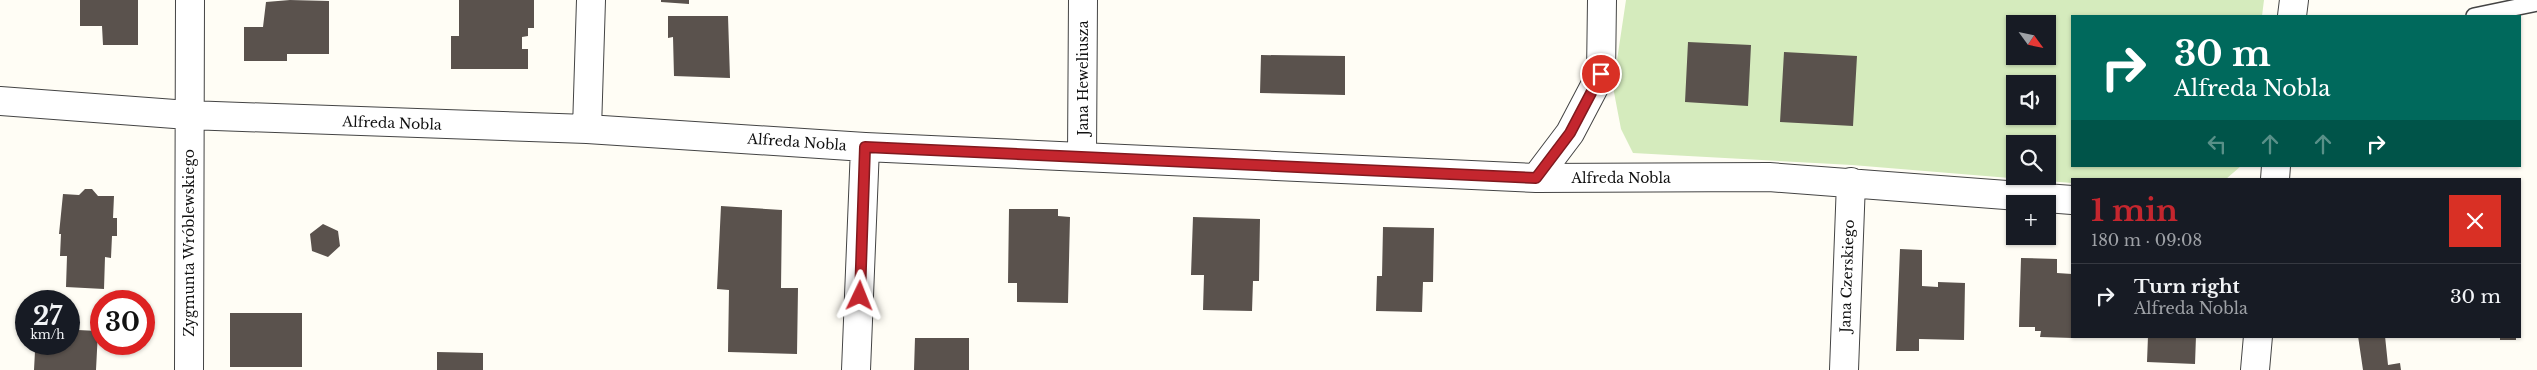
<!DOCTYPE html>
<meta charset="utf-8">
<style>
body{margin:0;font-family:"Libre Baskerville",serif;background:#20242c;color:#f1f3f6;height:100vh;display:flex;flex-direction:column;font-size:19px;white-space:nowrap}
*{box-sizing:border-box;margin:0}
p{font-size:16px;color:#9ea1a6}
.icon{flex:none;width:28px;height:28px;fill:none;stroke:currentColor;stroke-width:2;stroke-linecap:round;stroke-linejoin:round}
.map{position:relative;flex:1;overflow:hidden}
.panel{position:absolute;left:2071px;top:178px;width:450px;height:160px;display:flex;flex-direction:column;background:#171b24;border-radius:0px;box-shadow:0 1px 4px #0004}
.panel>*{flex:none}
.hud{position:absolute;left:2071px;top:15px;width:450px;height:152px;border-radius:0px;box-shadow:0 1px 4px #0004;background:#00695c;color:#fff;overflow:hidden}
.needle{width:32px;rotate:123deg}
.controls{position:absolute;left:2006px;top:15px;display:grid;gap:10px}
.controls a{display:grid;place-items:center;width:50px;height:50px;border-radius:0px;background:#171b24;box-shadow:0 1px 4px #0004;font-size:25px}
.speed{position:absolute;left:15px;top:290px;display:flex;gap:10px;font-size:25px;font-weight:700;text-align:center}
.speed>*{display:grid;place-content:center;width:65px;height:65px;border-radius:50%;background:#171b24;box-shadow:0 1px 4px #0004;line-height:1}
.speed small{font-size:12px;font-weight:400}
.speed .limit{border:8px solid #d22;background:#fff;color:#111}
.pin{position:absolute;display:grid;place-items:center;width:42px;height:42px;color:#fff;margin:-21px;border:2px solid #fff;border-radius:50%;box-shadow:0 1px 5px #0007}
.me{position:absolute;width:55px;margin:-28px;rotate:2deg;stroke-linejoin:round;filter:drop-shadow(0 0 4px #0008)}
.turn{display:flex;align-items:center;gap:18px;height:105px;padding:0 20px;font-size:22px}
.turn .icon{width:65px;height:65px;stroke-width:2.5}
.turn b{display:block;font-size:35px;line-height:42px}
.lanes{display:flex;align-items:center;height:48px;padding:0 20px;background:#0003;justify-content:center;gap:25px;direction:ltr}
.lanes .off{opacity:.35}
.round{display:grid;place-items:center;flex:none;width:52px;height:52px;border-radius:0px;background:#20242c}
.summary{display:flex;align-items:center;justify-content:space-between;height:85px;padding:0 20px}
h1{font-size:30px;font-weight:700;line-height:38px;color:#c4262e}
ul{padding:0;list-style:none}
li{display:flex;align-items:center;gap:15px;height:65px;padding:0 20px;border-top:1px solid #363941}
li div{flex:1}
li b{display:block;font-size:19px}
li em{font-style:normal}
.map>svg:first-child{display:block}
.green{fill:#d5ebbd;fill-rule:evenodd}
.building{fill:#5a524d}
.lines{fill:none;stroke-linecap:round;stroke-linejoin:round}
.lane-casing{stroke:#444;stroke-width:18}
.street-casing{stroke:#444;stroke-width:30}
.lane{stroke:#fff;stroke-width:15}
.street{stroke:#fff;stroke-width:28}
.route-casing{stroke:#7f191e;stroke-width:12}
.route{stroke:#c4262e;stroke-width:9}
.labels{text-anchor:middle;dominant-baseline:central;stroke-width:5;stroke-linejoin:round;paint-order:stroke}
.street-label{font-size:14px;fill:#111;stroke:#fff}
</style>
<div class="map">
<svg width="2537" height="370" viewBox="0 0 2537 370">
<rect width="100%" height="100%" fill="#fffdf5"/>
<path class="green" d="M 1626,0 L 2264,0 L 2262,16 L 2072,16 L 2072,166 L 2241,166 L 2226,179 L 2072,179 L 2072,183 L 1852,165 L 1633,153 L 1621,129 L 1613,87 ZM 2015,24 L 2048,24 L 2048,56 L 2015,56 ZM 2015,84 L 2048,84 L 2048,116 L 2015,116 ZM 2015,144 L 2048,144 L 2048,176 L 2015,176 Z"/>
<path class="building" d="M 80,0 L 138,0 L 138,45 L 103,45 L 102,26 L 80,26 Z
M 290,0 L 329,1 L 329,54 L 287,54 L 287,61 L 244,61 L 244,27 L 263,27 L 266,2 Z
M 459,0 L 534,0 L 534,28 L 528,28 L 528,36 L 522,37 L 522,49 L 528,49 L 528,69 L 451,69 L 451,36 L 459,36 Z
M 661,0 L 689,0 L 689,4 L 661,2 Z
M 668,16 L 728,16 L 730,78 L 674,76 L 673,37 L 668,38 Z
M 1688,42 L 1751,45 L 1748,106 L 1685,102 Z
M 1784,52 L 1857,56 L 1853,126 L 1780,122 Z
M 1261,55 L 1345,56 L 1345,95 L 1260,93 Z
M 85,189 L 92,189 L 98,196 L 114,196 L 113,218 L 117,218 L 117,236 L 112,236 L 111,258 L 105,257 L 104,289 L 66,287 L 67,256 L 60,256 L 61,234 L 59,234 L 63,194 L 79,195 Z
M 721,206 L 782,210 L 781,288 L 798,288 L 797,354 L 728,352 L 729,290 L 717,289 Z
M 1009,209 L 1058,209 L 1058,216 L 1070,217 L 1068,303 L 1017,302 L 1017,283 L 1008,283 Z
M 1193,217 L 1260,219 L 1259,281 L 1253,281 L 1252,311 L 1203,310 L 1204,275 L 1191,275 Z
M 323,224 L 338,231 L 340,246 L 328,257 L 312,251 L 310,234 Z
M 1383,227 L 1434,228 L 1433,282 L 1423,282 L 1422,312 L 1376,311 L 1377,276 L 1382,276 Z
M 1900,249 L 1922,250 L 1922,286 L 1938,287 L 1938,282 L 1965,283 L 1964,340 L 1919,339 L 1919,351 L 1896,351 Z
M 2021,258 L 2057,259 L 2057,273 L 2072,274 L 2072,338 L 2040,337 L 2041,331 L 2035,331 L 2035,327 L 2019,327 Z
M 230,313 L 302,313 L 302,367 L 230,367 Z
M 69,324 L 73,325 L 78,330 L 98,331 L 96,370 L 34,370 L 35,351 L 39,351 L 39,346 L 69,344 Z
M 2148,336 L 2196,336 L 2195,364 L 2147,362 Z
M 2358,336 L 2385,336 L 2388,365 L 2400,363 L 2401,370 L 2363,370 Z
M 2500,336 L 2516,336 L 2516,340 L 2500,340 Z
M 915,338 L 969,338 L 969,370 L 914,370 Z
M 437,352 L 483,353 L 483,370 L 437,370 Z"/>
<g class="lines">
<defs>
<path id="lane" d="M 2474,16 L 2537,3"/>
<path id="street" d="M 2292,16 L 2294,0
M 0,101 L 188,115 L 587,129 L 865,147 L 1536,178 L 1769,177 L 2072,200
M 587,129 L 591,0
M 1082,156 L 1083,0
M 1536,178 L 1570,133 L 1601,74 L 1602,0
M 2275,179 L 2276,166
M 189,370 L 190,0
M 856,370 L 865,147
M 1844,370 L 1851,182
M 2255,370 L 2258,336"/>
</defs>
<use href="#lane" class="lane-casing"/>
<use href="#street" class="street-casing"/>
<use href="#lane" class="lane"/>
<use href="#street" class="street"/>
</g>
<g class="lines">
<defs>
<path id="route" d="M 860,296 L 865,147 L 1536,178 L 1570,133 L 1601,74"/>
</defs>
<use href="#route" class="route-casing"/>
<use href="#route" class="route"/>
</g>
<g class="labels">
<g class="street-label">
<text transform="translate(1083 78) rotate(-90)">Jana Heweliusza</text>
<text transform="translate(392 123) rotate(2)">Alfreda Nobla</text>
<text transform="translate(797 142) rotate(4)">Alfreda Nobla</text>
<text x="1621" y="178">Alfreda Nobla</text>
<text transform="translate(189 243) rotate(-90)">Zygmunta Wróblewskiego</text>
<text transform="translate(1847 276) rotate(-88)">Jana Czerskiego</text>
</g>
</g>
</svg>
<div class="controls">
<a><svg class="needle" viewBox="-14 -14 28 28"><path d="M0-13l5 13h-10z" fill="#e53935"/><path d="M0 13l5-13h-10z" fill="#9ea1a6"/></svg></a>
<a><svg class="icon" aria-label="sound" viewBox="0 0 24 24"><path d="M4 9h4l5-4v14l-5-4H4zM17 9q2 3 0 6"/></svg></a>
<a><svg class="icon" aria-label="search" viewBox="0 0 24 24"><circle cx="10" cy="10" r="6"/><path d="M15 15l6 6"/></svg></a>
<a>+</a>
</div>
<div class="speed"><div>27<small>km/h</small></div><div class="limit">30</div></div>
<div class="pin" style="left:1601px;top:74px;background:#d93025"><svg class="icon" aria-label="arrive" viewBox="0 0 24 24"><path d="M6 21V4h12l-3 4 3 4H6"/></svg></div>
<svg class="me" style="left:860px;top:296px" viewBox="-20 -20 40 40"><path d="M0-17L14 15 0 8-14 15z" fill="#c4262e" stroke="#fff" stroke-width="4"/></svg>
<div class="hud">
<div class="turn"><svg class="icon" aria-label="right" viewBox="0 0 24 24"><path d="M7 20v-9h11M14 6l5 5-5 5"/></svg><div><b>30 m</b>Alfreda Nobla</div></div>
<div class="lanes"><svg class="icon off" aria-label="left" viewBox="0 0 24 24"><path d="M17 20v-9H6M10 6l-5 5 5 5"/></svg><svg class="icon off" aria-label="ahead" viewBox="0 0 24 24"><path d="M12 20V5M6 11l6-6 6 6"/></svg><svg class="icon off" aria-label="ahead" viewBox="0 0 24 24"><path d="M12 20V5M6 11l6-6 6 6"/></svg><svg class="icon" aria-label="right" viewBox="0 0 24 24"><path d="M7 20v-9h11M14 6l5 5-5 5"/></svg></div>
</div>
<section class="panel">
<div class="summary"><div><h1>1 min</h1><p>180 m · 09:08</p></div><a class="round" style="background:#d93025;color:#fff"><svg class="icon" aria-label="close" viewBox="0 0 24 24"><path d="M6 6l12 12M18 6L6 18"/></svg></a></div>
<ul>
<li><svg class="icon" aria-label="right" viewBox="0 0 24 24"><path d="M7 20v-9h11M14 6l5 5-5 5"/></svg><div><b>Turn right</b><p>Alfreda Nobla</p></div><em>30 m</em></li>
</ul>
</section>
</div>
